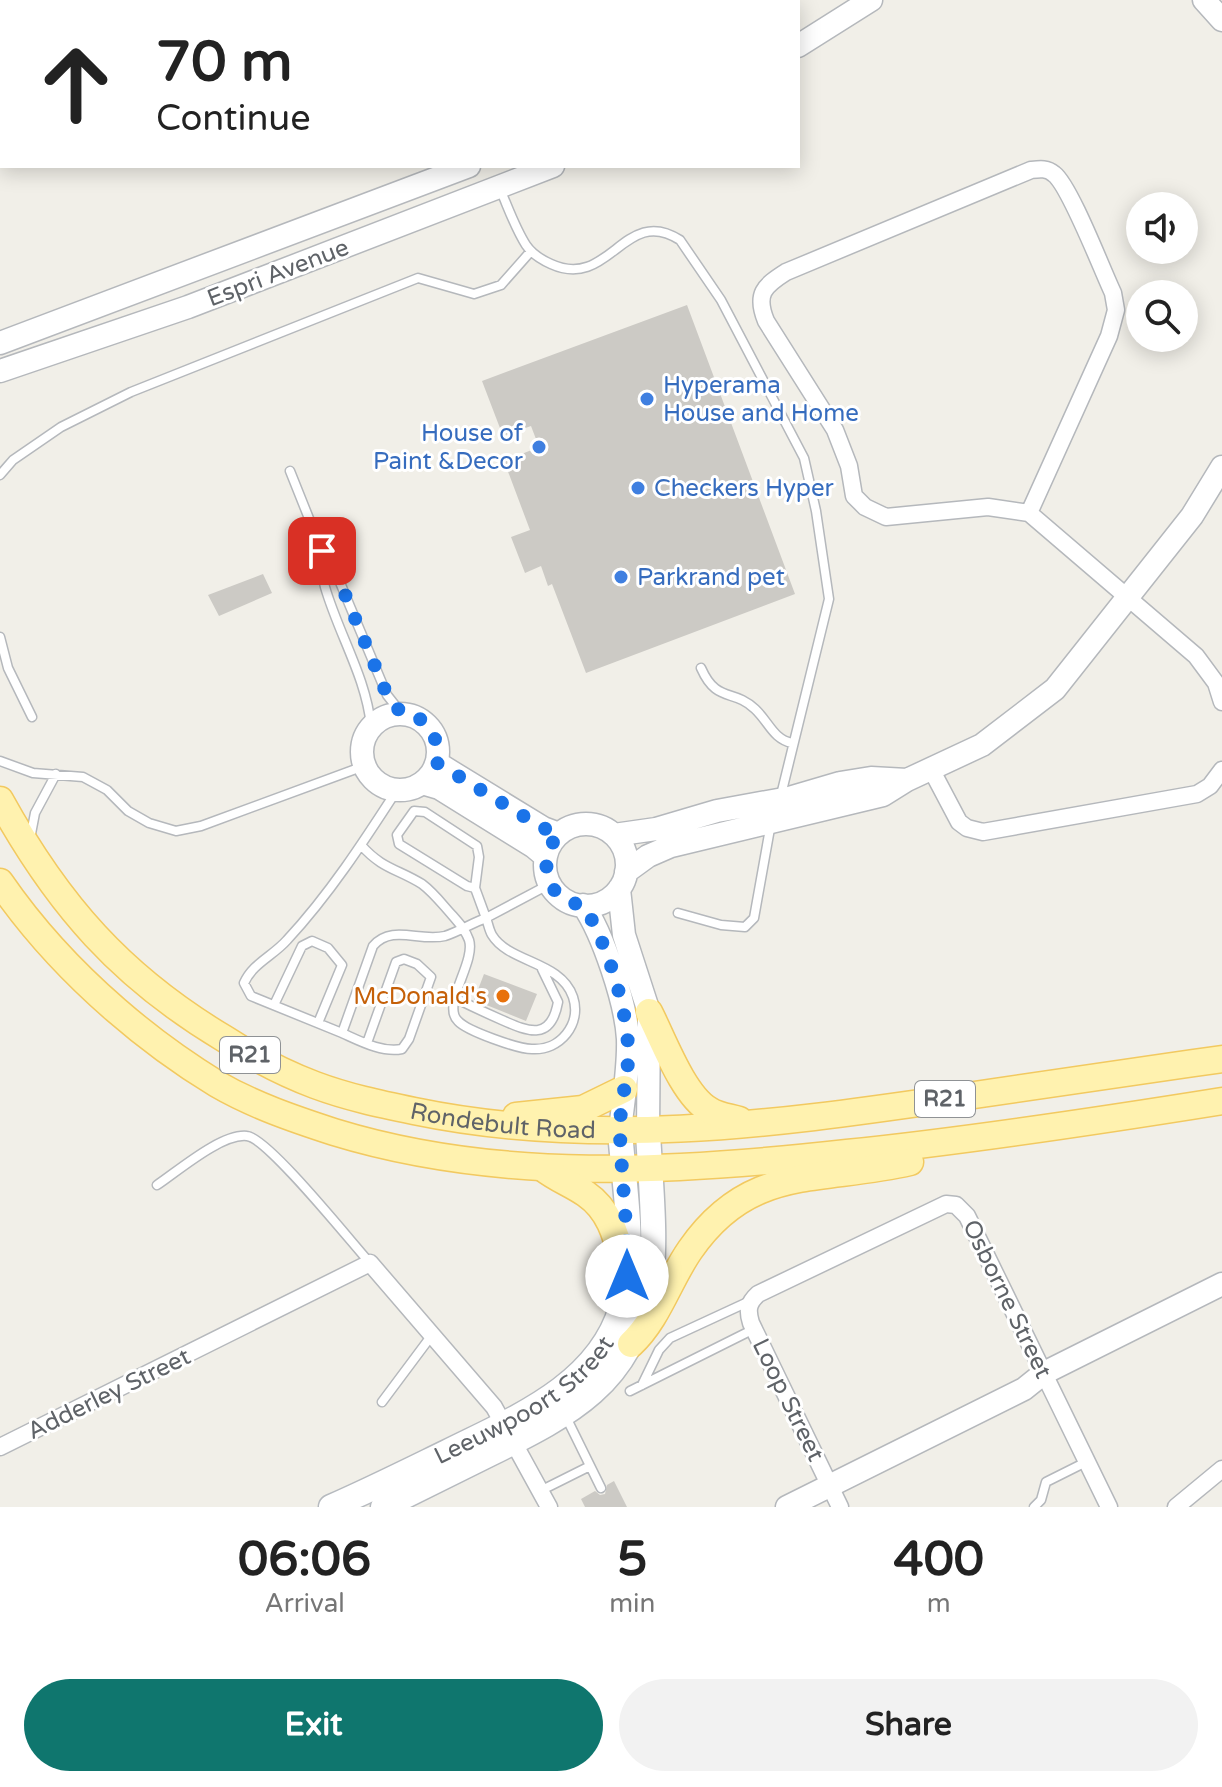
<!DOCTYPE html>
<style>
body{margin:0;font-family:"Varela Round",sans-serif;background:#f2f2f2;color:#222;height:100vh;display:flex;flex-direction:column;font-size:30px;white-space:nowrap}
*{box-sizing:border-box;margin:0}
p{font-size:26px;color:#767676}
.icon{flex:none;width:44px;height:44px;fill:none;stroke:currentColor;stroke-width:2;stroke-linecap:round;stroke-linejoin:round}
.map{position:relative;height:1507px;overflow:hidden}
.drawer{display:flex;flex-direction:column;background:#fff;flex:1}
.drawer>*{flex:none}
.top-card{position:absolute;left:0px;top:0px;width:800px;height:168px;box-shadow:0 4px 20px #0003;background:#fff;color:#222;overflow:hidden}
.buttons{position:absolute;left:1126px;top:192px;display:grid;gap:16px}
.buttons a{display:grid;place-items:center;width:72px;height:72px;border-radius:50%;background:#fff;box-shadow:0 4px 20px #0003;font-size:40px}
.pin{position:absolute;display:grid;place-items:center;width:68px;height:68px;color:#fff;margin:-34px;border-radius:16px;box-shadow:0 4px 12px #0006}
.me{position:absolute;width:88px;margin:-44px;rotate:0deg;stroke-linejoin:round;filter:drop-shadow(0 0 6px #0008)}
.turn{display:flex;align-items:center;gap:28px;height:168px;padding:0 24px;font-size:36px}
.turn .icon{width:104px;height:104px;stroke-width:2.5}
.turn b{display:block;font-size:56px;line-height:68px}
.eta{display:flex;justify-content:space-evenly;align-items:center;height:136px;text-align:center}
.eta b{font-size:48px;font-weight:700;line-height:56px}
.action{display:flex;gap:16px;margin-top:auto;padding:16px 24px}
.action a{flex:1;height:92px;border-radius:48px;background:#0f766e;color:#fff;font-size:32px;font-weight:700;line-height:92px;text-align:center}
.action a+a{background:#f2f2f2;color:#222}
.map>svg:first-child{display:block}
.building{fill:#cccac5}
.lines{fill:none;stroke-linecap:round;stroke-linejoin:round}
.service-casing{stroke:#b5b8bc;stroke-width:11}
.minor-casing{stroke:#b5b8bc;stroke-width:19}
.tertiary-casing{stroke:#b5b8bc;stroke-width:25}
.secondary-casing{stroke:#b6babf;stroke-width:27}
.primary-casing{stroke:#f2c960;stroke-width:29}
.service{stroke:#fff;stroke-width:8}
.minor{stroke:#fff;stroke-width:16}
.tertiary{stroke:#fff;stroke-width:22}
.secondary{stroke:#fff;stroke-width:24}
.primary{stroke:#fff2af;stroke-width:26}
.route{stroke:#1a73e8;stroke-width:14;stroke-dasharray:0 25.2}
.shop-dot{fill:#3f7fe0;stroke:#fff;stroke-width:3}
.food-dot{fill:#e8710a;stroke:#fff;stroke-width:3}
.labels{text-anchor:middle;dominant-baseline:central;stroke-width:6;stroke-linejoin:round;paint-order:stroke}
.shield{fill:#fff;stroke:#8f9295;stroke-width:2}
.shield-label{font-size:22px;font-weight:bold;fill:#5f6368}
.street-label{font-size:24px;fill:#5f6368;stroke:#fff}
.shop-label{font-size:24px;fill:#366cbe;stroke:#fff;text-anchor:start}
.food-label{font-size:24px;fill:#c56008;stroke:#fff;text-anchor:end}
</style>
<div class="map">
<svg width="1222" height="1507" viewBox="0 0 1222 1507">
<rect width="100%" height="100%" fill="#f1efe8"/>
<path class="building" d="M 687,305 L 795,594 L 586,673 L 552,584 L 548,586 L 541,566 L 525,573 L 511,537 L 530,530 L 504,461 L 539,447 L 531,426 L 503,436 L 482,381 Z
M 263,574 L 272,593 L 219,616 L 208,595 Z
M 484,974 L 537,994 L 526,1021 L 474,1000 Z
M 614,1481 L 627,1507 L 585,1507 L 581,1499 L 595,1491 L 600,1495 L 605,1494 L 607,1485 Z"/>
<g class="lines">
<defs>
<path id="service" d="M 500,189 C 508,207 515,228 526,245 C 532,254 542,260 551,264 C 610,291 624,204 680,240 L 721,300 L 804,458 L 816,511 L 829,599 L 781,795
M 290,471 L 322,551 L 339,580 L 387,695 L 402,714
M 0,475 L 13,460 L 61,427 L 131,392 L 418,278 L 474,294 L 501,285 L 531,251
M 322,555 C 323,566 322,577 325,587 C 339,635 366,677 371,726
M 0,637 L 8,668 L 32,717
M 701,668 C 717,704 733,688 755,709 C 769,722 773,739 792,743
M 0,761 L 33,773 L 83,777 L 107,790 L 128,811 L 149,823 L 176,831 L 201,826 L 364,766
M 30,839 L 35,813 L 56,774
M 361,845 C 382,869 398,869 422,884 C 434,893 442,904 452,915 C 459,923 465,929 469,940 C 476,962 441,1005 458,1021 C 467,1031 518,1049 532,1049 C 560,1051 582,1024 573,997 C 561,961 509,963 492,935 C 489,930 488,923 486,918 C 472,923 458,932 445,936 C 419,942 392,924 373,946 L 342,1033 C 360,1041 382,1053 402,1049 L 409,1039 L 431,977 L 417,964 L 404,959 L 396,962 L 367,1043
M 475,888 L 467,886 L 399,844 L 397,835 L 414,811 L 425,812 L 477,846 L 479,857 L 475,888 L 486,918 L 550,884
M 678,913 L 721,925 L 745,927 L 754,918 L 771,823
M 455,998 C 471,1006 486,1013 502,1020 C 529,1032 551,1041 558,1002 L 542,969
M 274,1005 L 302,946 L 312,941 L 328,948 L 342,965 L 318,1023
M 342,1033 L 251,996 L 244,983 C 253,963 273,956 287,940 C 329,895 364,841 397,790
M 157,1185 C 178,1171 222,1133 247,1136 C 268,1138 351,1242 370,1263
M 642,1385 L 659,1350 L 670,1338 L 750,1301
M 630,1391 L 754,1329
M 382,1402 L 432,1335
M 566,1417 L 601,1488
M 540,1491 L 590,1466
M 1034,1507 L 1041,1500 L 1046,1482 L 1086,1462"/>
<path id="minor" d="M 342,0 L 342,2
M 207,2 L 209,0
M 443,2 L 448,0
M 0,51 L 2,52
M 1029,513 L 1109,336 L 1116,310 L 1113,293 C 1102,270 1070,186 1054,174 C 1047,168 1040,169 1031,170 L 786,272 C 764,286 755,294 766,321 L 835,430 L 849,466 L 854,496 L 865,507 L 886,517 L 988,507 L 1029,513 L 1196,656 L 1216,683 L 1222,702
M 931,769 L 959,822 L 967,828 L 983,832 L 1197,794 L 1210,786 L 1222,770
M 0,1447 L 370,1263 L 494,1407 L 549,1507
M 840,1507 L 751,1323 C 747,1310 748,1303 758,1294 L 946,1204 L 956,1205 L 967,1216 L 1109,1507
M 1176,1507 L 1222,1469"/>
<path id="tertiary" d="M 1204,0 L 1222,20
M 798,46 L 871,0
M 0,343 L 469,166
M 0,371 L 188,307 L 553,166
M362 752a38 38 0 1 1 76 0a38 38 0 1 1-76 0Z
M 437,763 L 543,828 L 559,834
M 422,783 L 439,788 L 534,847 L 546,857
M545 865a41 41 0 1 1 82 0a41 41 0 1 1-82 0Z
M 614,835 L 656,829 L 717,811 L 789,798 L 840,783 L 871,778 L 907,780
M 626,872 L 648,856 L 671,846 L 883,795 L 907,780 L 982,745 L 1055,689 L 1192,516 L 1222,467
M 619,889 L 624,935 L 649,1012 L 648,1132
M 583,905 C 603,934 626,1003 628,1039 C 629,1069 623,1101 620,1131
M 787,1507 L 1024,1389 L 1044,1373 L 1222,1284"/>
<g id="secondary">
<path id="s1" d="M 331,1507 C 370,1490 408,1471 447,1452 C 513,1419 598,1386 621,1308 C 637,1256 624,1186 620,1131"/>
<path d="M 383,1507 C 419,1489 455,1471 492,1453 C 570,1414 630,1384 649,1290 C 658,1247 650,1178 648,1132"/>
</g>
<g id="primary">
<path id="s2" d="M 0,800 C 58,905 121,977 225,1039 C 253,1057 283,1073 315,1085 C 347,1097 380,1104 414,1111 C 592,1148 769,1125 947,1099 C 1038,1086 1130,1072 1222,1059"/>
<path d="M 0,882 C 33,930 71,971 116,1010 C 147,1037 181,1062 217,1084 C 253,1105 294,1119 334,1132 C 500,1183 677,1172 847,1153 C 973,1140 1097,1121 1222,1101"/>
<path d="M 649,1012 C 663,1039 683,1095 709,1110 C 718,1116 729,1117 739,1120"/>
<path d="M 516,1116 L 583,1109 L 624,1089"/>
<path d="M 543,1168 C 557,1179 572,1184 586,1194 C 614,1213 618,1246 627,1276"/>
<path d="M 631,1344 C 658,1319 669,1280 690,1250 C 750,1163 820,1183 910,1162"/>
</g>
</defs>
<use href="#service" class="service-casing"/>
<use href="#minor" class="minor-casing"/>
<use href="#tertiary" class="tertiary-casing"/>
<use href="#secondary" class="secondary-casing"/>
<use href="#primary" class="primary-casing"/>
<use href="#service" class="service"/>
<use href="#minor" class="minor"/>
<use href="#tertiary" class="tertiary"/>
<use href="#secondary" class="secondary"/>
<use href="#primary" class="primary"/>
</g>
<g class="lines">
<path class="route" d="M 322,551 L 339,580 L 387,695 L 402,714 L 419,718 L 431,730 L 438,746 L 437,763 L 543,828 L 559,834 C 536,860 545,901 583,905 C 607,941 631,1018 628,1062 C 626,1086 619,1110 620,1135 C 622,1182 628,1229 627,1276"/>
</g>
<g class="shop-dot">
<circle cx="647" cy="399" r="8"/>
<circle cx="539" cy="447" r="8"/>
<circle cx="638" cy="488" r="8"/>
<circle cx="621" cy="577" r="8"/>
</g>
<circle class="food-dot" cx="503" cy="996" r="8"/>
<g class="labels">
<g class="shield">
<rect x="220" y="1037" width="60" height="36" rx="6"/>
<rect x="915" y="1081" width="60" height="36" rx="6"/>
</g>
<g class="shield-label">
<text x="250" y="1055">R21</text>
<text x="945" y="1099">R21</text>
</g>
<g class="street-label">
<text transform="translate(278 273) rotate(-21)">Espri Avenue</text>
<text stroke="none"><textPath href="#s2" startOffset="626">Rondebult Road</textPath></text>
<text transform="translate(1007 1299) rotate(64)">Osborne Street</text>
<text transform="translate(109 1394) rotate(-26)">Adderley Street</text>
<text stroke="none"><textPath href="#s1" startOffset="222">Leeuwpoort Street</textPath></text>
<text transform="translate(788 1400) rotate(64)">Loop Street</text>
</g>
<g class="shop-label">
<text x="663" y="385">Hyperama<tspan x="663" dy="28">House and Home</tspan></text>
<text x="523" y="433" text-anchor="end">House of<tspan x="523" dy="28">Paint &amp;Decor</tspan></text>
<text x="654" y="488">Checkers Hyper</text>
<text x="637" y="577">Parkrand pet</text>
</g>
<g class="food-label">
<text x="487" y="996">McDonald's</text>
</g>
</g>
</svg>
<div class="buttons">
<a><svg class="icon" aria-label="sound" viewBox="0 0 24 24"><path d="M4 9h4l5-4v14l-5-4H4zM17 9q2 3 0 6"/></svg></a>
<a><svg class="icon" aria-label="search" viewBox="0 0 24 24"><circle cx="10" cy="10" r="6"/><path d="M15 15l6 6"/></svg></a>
</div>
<div class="pin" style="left:322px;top:551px;background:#d93025"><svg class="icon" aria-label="arrive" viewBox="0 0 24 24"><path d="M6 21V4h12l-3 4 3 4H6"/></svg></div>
<svg class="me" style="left:627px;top:1276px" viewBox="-20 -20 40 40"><circle r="19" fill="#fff"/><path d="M0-13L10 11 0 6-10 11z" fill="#1a73e8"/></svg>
<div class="top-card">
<div class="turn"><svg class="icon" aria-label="ahead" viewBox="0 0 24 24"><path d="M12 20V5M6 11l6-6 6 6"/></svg><div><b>70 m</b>Continue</div></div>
</div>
</div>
<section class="drawer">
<div class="eta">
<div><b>06:06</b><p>Arrival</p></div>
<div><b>5</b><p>min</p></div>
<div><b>400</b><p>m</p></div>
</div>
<div class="action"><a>Exit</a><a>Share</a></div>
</section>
